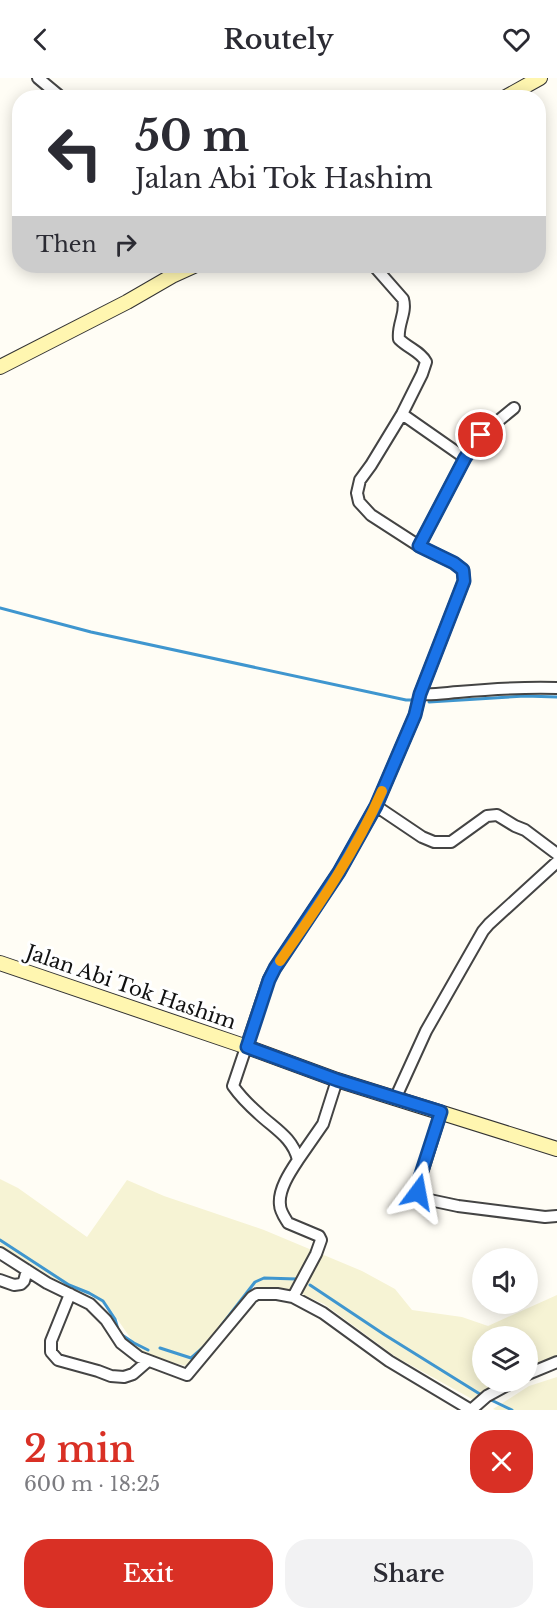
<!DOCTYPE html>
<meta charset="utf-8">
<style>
body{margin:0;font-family:"Libre Baskerville",serif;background:#f2f2f3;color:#2b2b33;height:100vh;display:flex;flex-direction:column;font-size:22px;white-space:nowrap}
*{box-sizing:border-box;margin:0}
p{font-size:20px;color:#7c7c81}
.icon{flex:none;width:33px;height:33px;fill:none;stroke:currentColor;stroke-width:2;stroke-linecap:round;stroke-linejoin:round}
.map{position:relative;height:1332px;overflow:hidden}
.details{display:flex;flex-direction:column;background:#fff;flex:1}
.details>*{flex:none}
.banner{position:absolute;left:12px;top:12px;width:534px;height:183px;border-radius:24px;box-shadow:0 3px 15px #0003;background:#fff;color:#2b2b33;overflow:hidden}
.buttons{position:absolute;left:472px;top:1170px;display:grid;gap:12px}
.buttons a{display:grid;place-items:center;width:66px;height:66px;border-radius:50%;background:#fff;box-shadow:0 3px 15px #0003;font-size:30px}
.pin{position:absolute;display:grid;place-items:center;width:51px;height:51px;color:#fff;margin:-26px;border:3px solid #fff;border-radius:50%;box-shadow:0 2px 6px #0007}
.me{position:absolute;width:66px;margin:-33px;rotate:13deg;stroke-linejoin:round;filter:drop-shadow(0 0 4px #0008)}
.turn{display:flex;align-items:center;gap:21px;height:126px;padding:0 24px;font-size:27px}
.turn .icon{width:78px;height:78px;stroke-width:2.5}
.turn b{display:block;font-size:42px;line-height:51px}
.then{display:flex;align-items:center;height:57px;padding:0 24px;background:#0003;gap:12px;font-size:22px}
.round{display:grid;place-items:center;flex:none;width:63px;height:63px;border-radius:24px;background:#f2f2f3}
.head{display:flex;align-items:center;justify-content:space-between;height:102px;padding:0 24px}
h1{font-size:36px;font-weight:600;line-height:45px;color:#d93025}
.action{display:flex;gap:12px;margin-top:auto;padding:12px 24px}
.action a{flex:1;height:69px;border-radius:24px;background:#d93025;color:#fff;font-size:24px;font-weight:600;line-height:69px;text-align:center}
.action a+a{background:#f2f2f3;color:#2b2b33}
header{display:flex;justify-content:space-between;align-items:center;height:78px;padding:0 24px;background:#fff;font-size:27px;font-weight:600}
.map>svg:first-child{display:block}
.farmland{fill:#f6f3d4}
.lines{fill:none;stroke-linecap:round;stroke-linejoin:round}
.stream{stroke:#3f96cf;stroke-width:3}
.street-casing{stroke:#444;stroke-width:14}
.secondary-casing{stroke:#333;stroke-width:16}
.street{stroke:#fff;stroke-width:10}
.secondary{stroke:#fff6b0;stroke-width:14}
.route-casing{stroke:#114b97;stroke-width:15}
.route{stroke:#1a73e8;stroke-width:10}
.slow{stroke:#f59e0b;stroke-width:10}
.labels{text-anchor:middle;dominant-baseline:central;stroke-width:6;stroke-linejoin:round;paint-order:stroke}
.street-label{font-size:20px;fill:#111;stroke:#fff}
</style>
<header><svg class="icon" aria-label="back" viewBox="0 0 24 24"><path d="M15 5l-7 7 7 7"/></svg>Routely<svg class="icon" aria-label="heart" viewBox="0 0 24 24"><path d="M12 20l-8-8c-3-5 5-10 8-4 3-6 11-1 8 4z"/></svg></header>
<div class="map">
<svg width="557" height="1332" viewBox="0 0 557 1332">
<rect width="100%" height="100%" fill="#fffdf5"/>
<path class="farmland" d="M 0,1101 L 18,1110 L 87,1159 L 127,1102 L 164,1118 L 264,1152 L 362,1193 L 395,1211 L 412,1232 L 462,1239 L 488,1248 L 557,1217 L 557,1287 L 528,1299 L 528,1258 L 483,1258 L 483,1304 L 517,1304 L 485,1318 L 472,1321 L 396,1279 L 324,1226 L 293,1212 L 252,1208 L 191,1289 L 156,1281 L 138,1271 L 111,1232 L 92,1218 L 68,1209 L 0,1167 Z
M 557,1299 L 557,1332 L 496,1332 L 493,1331 L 529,1308 Z"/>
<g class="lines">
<path class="stream" d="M 0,530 L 91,554 L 406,622 L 415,622
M 429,624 L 525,618 L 557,619
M 0,1162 L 69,1207 L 89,1215 L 103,1223 L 115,1241 L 119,1255 L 134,1265 L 148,1272
M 310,1207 L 385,1257 L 483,1318
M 221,1248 L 255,1204 L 264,1200 L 297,1201
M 160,1270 L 191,1280 L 206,1267
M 489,1321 L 512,1332"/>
<defs>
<path id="street" d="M 38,0 L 62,20
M 402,336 L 465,380
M 419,468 L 465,380 L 481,357 L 514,330
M 420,616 C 433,617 445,615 458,614 C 491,611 524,609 557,610
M 376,728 L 422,759 L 434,764 L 451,764 L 487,738 L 497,737 L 515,748 L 525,752 L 557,776
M 395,1021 L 426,953 L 483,853 L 489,846 L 557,784
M 441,1034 L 418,1108 C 418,1115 420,1117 425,1121 L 458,1128 L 545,1139 L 557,1138
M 298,1082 L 323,1046 L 337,1002
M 0,1175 L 47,1205 L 90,1226 L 106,1242 L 121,1265 L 139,1279 L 187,1297 L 252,1219 L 257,1216 L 277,1216 L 293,1219 L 323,1235 L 389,1283 L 471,1332 L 487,1318 L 513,1304
M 0,1202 L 14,1207 L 21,1206 L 24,1203 L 27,1192
M 70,1216 L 51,1263 L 51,1274 L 58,1282 L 98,1293 L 111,1298 L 124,1299 L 133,1296 L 148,1283
M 293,1219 L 316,1176 L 321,1162 L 319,1158 L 288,1145 C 285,1140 280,1133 280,1127 C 278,1112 290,1094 298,1082 C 293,1060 275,1051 259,1036 C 250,1028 240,1018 233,1008 L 269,901 L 275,890 L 339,794 L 376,728 L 415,637 L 420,616 L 464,503 L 463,492 L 454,485 L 419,468 L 371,437 L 359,424 L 357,415 L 360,402 L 371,387 L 402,336 L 422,296 L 426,284 C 421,274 408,270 399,261 C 397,246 407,235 403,221 L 374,188
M 528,1296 L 557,1284"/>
<path id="secondary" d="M 504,20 L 540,0
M 0,289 L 127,224 L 172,198 L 194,188
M 0,885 L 247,969 L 337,1002 L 557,1071"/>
</defs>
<use href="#street" class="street-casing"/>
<use href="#secondary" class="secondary-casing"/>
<use href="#street" class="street"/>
<use href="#secondary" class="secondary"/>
</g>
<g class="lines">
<defs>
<path id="route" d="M 418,1114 L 419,1102 L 441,1034 L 337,1002 L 247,969 L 269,902 L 275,890 L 339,794 L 376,728 L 415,637 L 420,616 L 464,503 L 463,492 L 454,485 L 419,468 L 465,380 L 481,357"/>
</defs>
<use href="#route" class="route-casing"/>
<use href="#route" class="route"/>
<path class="slow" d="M 280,883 C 318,829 356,773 382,713"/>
</g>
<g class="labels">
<g class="street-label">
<text transform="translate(131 909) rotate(19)">Jalan Abi Tok Hashim</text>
</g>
</g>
</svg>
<div class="buttons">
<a><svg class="icon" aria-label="sound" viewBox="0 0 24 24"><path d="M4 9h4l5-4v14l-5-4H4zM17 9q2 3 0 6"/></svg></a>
<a><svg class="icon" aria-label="layers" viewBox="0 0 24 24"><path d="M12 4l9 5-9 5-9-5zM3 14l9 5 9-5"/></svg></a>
</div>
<div class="pin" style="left:481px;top:357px;background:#d93025"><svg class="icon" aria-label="arrive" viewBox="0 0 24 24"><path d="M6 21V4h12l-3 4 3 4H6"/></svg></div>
<svg class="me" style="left:418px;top:1114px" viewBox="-20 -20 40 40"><path d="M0-17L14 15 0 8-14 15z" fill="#1a73e8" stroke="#fff" stroke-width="4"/></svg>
<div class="banner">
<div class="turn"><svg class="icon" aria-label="left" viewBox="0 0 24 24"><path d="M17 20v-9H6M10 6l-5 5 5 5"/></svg><div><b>50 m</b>Jalan Abi Tok Hashim</div></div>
<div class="then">Then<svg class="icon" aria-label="right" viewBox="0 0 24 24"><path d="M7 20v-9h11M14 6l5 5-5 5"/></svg></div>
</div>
</div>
<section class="details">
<div class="head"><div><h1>2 min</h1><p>600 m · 18:25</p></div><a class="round" style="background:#d93025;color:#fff"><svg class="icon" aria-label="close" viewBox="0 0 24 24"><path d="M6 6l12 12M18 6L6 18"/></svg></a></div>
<div class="action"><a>Exit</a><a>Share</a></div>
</section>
